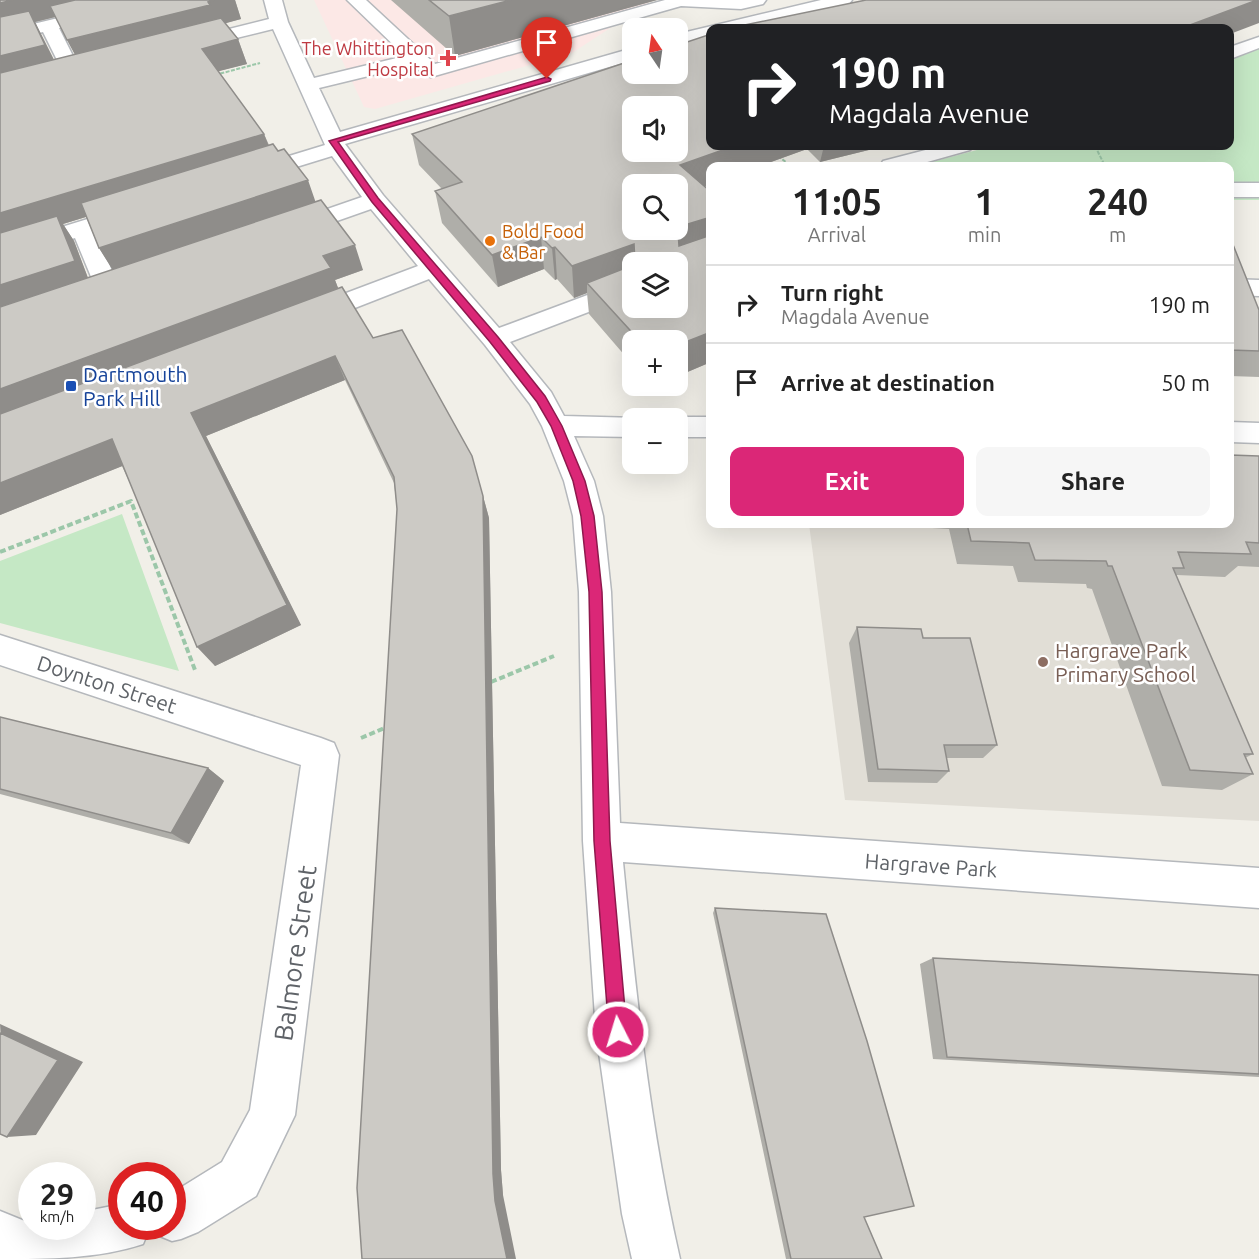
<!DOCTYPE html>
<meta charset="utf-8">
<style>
body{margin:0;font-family:Ubuntu,sans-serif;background:#f6f6f6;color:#222;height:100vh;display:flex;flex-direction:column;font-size:22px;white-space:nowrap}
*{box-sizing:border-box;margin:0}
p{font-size:20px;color:#767676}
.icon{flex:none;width:33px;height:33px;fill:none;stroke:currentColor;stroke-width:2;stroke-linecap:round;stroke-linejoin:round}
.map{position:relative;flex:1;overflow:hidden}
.side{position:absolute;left:706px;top:162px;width:528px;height:366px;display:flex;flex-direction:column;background:#fff;border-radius:12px;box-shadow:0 6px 24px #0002}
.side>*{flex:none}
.banner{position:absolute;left:706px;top:24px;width:528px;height:126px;border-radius:12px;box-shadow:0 6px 24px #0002;background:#202124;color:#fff;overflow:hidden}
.needle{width:39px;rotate:347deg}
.buttons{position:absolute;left:622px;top:18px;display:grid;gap:12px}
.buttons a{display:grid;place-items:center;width:66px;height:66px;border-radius:12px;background:#fff;box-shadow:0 6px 24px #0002;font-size:30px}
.speed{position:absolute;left:18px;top:1162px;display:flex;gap:12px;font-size:30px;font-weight:700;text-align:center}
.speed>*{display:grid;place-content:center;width:78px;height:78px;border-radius:50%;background:#fff;box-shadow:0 6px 24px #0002;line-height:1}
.speed small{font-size:15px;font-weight:400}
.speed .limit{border:9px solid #d22;background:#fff;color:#111}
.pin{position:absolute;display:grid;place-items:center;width:51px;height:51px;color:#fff;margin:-62px -26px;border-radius:50% 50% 50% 0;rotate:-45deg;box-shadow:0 0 6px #0007}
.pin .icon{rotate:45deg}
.me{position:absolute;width:66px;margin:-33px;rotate:355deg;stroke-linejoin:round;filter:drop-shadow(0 0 4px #0008)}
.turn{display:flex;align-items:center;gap:21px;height:126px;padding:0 24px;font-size:27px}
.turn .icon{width:78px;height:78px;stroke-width:2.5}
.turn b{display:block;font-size:42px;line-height:51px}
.eta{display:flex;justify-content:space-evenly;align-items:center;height:102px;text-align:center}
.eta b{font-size:36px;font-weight:700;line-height:42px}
.cta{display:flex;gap:12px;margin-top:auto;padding:12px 24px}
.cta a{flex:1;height:69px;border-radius:12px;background:#db2777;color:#fff;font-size:24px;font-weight:700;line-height:69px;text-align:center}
.cta a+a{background:#f6f6f6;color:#222}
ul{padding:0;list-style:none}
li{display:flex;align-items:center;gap:18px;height:78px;padding:0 24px;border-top:2px solid #e0e0e0}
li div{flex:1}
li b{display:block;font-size:22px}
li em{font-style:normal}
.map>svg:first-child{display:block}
.education{fill:#e1ded6}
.medical{fill:#fce8e6}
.green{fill:#c5e8c5}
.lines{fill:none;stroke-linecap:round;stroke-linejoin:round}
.minor-casing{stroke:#b5b8bc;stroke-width:3}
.path-far1{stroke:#9cc7a9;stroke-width:2;stroke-dasharray:4 1.5;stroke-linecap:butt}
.path{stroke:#9cc7a9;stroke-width:4;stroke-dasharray:6 3;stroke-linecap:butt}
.minor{fill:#fff;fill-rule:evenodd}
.wall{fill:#afaea9;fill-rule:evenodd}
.shaded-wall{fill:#8f8d8a}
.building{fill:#cccac5;stroke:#8f8d8a;stroke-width:1.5;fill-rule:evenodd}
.route{fill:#db2777;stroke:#8e194d;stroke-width:1.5}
.health-dot{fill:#e0444e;stroke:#fff;stroke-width:2}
.food-dot{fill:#e8710a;stroke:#fff;stroke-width:2}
.transit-dot{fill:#1a4fb4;stroke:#fff;stroke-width:2}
.education-dot{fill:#8d6e63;stroke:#fff;stroke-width:2}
.labels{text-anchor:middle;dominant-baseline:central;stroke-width:5;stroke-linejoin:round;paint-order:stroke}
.far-health-label{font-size:18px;fill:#be3a42;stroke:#fff;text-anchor:end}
.far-food-label{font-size:18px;fill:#c56008;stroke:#fff;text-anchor:start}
.transit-label{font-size:21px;fill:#164399;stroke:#fff;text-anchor:start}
.education-label{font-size:21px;fill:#785e54;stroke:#fff;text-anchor:start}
.street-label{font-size:21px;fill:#5f6368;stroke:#fff}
.near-street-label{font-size:26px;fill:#5f6368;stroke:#fff}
</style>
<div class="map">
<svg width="1259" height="1259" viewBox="0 0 1259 1259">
<rect width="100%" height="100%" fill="#f1efe8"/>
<path class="education" d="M 1259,463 L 1259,821 L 845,800 L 809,524 L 1230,524 Z"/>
<path class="medical" d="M 314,0 L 653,0 L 572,53 L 375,109 L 364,107 Z"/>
<path class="green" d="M 1259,47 L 1259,200 L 1230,200 L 1230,166 L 917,166 L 992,146 L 1230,146 L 1230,60 Z
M 122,514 L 179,671 L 0,623 L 0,561 Z"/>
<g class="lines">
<defs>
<path id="minor" d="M 133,0 L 164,0 L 161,4 L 59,28 L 82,74 L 80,78 L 66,78 L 43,32 L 0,42 L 0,32 Z
M 264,0 L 282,0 L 288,22 L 314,78 L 405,56 L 347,0 L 366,0 L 435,64 L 665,0 L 766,0 L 763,4 L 741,9 L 681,6 L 431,77 L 424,75 L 414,65 L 319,88 L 340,132 L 633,48 L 633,60 L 345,144 L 383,195 L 499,328 L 633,278 L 633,295 L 510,342 L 551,392 L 564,416 L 638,418 L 633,418 L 633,437 L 574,436 L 594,481 L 603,516 L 611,592 L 620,823 L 1259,868 L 1259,908 L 623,862 C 636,995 650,1128 680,1259 L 632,1259 L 622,1214 L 596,1032 L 583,841 L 579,592 L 573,516 L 564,481 L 542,426 L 530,404 L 485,345 L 429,279 L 319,322 L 310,324 L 301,322 L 297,316 L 301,310 L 418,266 L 371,209 L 297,235 L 289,237 L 281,235 L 278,230 L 281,225 L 362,197 L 332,156 L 251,181 L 243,180 L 240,175 L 243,170 L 325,145 L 273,29 L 191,49 L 185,48 L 182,44 L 185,40 L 269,19 Z
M 821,0 L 852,0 L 849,4 L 744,28 L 711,28 L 711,37 L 678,45 L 678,34 Z
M 1259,37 L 1259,48 L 1230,59 L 1230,47 Z
M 941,146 L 973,146 L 970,150 L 913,166 L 880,166 L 883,161 Z
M 1230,183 L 1259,183 L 1259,197 L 1230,197 Z
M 133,205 L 141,207 L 144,212 L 141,217 L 96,231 L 120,291 L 117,296 L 108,299 L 99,296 L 75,238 L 0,261 L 0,246 Z
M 1230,279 L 1259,280 L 1259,296 L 1230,295 Z
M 678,417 L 711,417 L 711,437 L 678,437 L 678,418 L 673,418 Z
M 1230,422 L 1259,423 L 1259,443 L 1230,442 Z
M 0,635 L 321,738 L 334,743 L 339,755 L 295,1115 L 256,1196 L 198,1232 L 181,1239 L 172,1241 L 155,1234 L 152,1227 L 172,1227 L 172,1193 L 222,1162 L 250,1110 L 301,765 L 0,665 Z
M 122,1204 L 122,1227 L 150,1227 L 143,1244 C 97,1259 49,1259 0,1259 L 0,1211 L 32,1224 L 32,1227 L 82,1227 L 82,1212 Z"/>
</defs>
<use href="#minor" class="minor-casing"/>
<path class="path-far1" d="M 215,75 L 260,63
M 1095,146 L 1105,166
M 778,156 L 791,166"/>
<path class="path" d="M 0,552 L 131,501 L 195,670
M 491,682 L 554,656
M 361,738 L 387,727"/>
<use href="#minor" class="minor"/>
</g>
<path class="wall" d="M 0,0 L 235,0 L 241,19 L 225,23 L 238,39 L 247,64 L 218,71 L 264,134 L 269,145 L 315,202 L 363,270 L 335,280 L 338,288 L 483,496 L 489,518 L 501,1170 L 503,1195 L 362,1259 L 397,509 L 394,483 L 345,380 L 206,436 L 301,625 L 215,666 L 122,466 L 0,515 ZM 55,17 L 75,54 L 54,60 L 35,22 ZM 86,217 L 99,248 L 113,270 L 88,278 L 74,241 L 63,224 Z
M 391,0 L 657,0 L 455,56 Z
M 412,134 L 711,146 L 885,146 L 820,162 L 807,149 L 760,166 L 711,166 L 711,184 L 705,187 L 711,192 L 711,362 L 678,376 L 678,340 L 633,340 L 633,365 L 589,314 L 587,293 L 574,298 L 557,279 L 555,280 L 544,269 L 498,287 L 442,223 L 435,191 L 442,189 L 419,165 ZM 633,262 L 678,262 L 633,308 Z
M 1230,237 L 1259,310 L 1259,377 L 1230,376 Z
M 1259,456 L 1259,567 L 1238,566 L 1225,577 L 1177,575 L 1176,576 L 1253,754 L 1245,758 L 1253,774 L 1222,790 L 1162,786 L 1092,589 L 1087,588 L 1086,584 L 1018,582 L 1013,566 L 957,564 L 949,529 L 915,527 L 914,524 L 1230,524 Z
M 857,627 L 923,638 L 997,745 L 983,758 L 946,758 L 949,771 L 937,783 L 868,782 L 849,643 Z
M 0,717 L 208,768 L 224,781 L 189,844 L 0,794 Z
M 715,908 L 864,1217 L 882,1259 L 786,1259 L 713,913 Z
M 933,958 L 1259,975 L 1259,1077 L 933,1059 L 920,964 Z"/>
<path class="shaded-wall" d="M 13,0 L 124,0 L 35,22 L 59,70 L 0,85 L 0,3 Z
M 214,0 L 235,0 L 241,19 L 80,64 L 67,40 Z
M 511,0 L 657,0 L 455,56 L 449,16 Z
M 1257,0 L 1259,0 L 1259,23 L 1230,34 L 1230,28 L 1182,28 Z
M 238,39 L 247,64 L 212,73 L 202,49 Z
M 264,134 L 274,159 L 63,224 L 74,241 L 91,286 L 0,317 L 0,213 Z
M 734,146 L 808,146 L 807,149 L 760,166 L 711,166 L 711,184 L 678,196 L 680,165 Z
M 824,146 L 885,146 L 820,162 Z
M 308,180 L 318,209 L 117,277 L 99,248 Z
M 711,217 L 711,248 L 671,261 L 673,230 L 678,230 L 678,227 Z
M 541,237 L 544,269 L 498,287 L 492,255 Z
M 634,244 L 633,277 L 587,283 L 587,293 L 574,298 L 572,266 Z
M 355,245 L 363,270 L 335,280 L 340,293 L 0,421 L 0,389 L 323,256 Z
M 555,247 L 557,279 L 555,280 L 552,248 Z
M 711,332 L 711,362 L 678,376 L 678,345 Z
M 335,356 L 345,380 L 206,436 L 301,625 L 215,666 L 197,647 L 191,413 Z
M 112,439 L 130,463 L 0,515 L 0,483 Z
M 483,496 L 489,518 L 501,1170 L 503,1195 L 516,1259 L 507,1259 L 495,1201 L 493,1174 Z
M 208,768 L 224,781 L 189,844 L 171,833 Z
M 0,1024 L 83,1062 L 36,1135 L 7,1137 Z"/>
<path class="building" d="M 0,0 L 13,0 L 0,3 Z
M 75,0 L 214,0 L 208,2 L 210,5 L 67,40 L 50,6 Z
M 429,0 L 511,0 L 449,16 Z
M 866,0 L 1257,0 L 1182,28 L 730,28 Z
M 29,11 L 45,45 L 0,56 L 0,17 Z
M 221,18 L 238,39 L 202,49 L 264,134 L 0,213 L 0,73 Z
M 711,34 L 711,146 L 734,146 L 680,165 L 711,192 L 711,217 L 678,227 L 678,184 L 633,184 L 633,230 L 673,230 L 673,232 L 678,232 L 679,246 L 711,235 L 711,332 L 678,345 L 678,340 L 639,340 L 587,283 L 633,265 L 633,308 L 678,308 L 678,262 L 635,262 L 634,244 L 572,266 L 555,247 L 552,248 L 541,237 L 492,255 L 435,191 L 462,182 L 412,134 L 633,60 L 633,74 L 678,74 L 678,45 ZM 633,106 L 678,106 L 678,152 L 633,152 Z
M 273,144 L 278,151 L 284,149 L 308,180 L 99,248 L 81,203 Z
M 321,200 L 355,245 L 323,256 L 331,268 L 0,389 L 0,307 Z
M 57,216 L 75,261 L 0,285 L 0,233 Z
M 1230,237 L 1259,310 L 1259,351 L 1230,350 Z
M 342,287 L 373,338 L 402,330 L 472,456 L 483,496 L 493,1174 L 495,1201 L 507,1259 L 362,1259 L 357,1188 L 397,509 L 394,477 L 335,356 L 191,413 L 287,605 L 197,647 L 112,439 L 0,483 L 0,414 Z
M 1230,455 L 1259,456 L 1259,543 L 1246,542 L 1251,554 L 1178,552 L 1184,568 L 1173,568 L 1253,754 L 1244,754 L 1253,774 L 1190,770 L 1112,566 L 1108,566 L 1106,561 L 1035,560 L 1029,543 L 971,541 L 967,524 L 1230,524 Z
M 857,627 L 921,629 L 923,638 L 970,638 L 997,745 L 944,745 L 949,771 L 878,769 Z
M 0,717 L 208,768 L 171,833 L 0,789 Z
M 715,908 L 826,914 L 867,1041 L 914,1206 L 864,1217 L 882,1259 L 791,1259 Z
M 933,958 L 1259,975 L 1259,1074 L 947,1057 Z
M 0,1033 L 58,1060 L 7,1137 L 0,1134 Z"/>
<path class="route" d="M 547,77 L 551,79 L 550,81 L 338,142 L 378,198 L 498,337 L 545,396 L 562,426 L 585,481 L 594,516 L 602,592 L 610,841 L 627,1032 L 624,1039 L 618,1041 L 612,1039 L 609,1032 L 594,841 L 589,592 L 581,516 L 573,481 L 551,426 L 537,402 L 490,342 L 372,202 L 329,141 Z"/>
<path class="health-dot" d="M445 49h6v6h6v6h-6v6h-6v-6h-6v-6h6z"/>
<circle class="food-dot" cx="490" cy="241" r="6"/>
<rect class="transit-dot" x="65" y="380" width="12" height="12" rx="3"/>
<circle class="education-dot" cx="1043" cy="662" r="6"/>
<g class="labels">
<g class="far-health-label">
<text x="434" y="48">The Whittington<tspan x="434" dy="21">Hospital</tspan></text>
</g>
<g class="far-food-label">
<text x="502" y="231">Bold Food<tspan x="502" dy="21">&amp; Bar</tspan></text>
</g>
<g class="transit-label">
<text x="83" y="374">Dartmouth<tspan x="83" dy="24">Park Hill</tspan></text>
</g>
<g class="education-label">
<text x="1055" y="650">Hargrave Park<tspan x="1055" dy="24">Primary School</tspan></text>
</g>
<g class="street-label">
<text transform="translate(107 684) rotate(18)">Doynton Street</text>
<text transform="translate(931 865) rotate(4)">Hargrave Park</text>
</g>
<g class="near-street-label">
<text transform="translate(295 953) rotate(-82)">Balmore Street</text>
</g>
</g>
</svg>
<div class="buttons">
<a><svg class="needle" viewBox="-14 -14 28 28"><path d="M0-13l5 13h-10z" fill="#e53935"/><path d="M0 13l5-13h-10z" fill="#767676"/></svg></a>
<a><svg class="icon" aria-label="sound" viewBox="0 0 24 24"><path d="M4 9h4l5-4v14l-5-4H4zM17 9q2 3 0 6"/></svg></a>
<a><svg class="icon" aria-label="search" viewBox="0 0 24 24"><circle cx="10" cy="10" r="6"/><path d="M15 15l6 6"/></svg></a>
<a><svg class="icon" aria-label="layers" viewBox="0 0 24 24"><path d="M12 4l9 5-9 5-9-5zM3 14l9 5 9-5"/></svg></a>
<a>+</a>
<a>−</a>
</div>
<div class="speed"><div>29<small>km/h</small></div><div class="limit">40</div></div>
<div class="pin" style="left:547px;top:79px;background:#d93025"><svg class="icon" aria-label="arrive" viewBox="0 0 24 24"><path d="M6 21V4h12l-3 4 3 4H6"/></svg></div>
<svg class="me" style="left:618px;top:1032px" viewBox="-20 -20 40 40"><circle r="17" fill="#db2777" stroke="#fff" stroke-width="3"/><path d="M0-11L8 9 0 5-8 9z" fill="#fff"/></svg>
<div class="banner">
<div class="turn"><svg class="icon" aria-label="right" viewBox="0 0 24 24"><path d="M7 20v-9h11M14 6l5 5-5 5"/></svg><div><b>190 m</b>Magdala Avenue</div></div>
</div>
<section class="side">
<div class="eta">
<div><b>11:05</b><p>Arrival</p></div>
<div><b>1</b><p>min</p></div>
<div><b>240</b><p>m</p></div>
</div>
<ul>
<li><svg class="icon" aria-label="right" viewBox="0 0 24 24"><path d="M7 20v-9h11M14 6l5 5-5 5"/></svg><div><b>Turn right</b><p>Magdala Avenue</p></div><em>190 m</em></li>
<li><svg class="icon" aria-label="arrive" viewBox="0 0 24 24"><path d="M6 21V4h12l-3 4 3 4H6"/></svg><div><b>Arrive at destination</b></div><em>50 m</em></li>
</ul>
<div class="cta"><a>Exit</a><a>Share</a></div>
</section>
</div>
